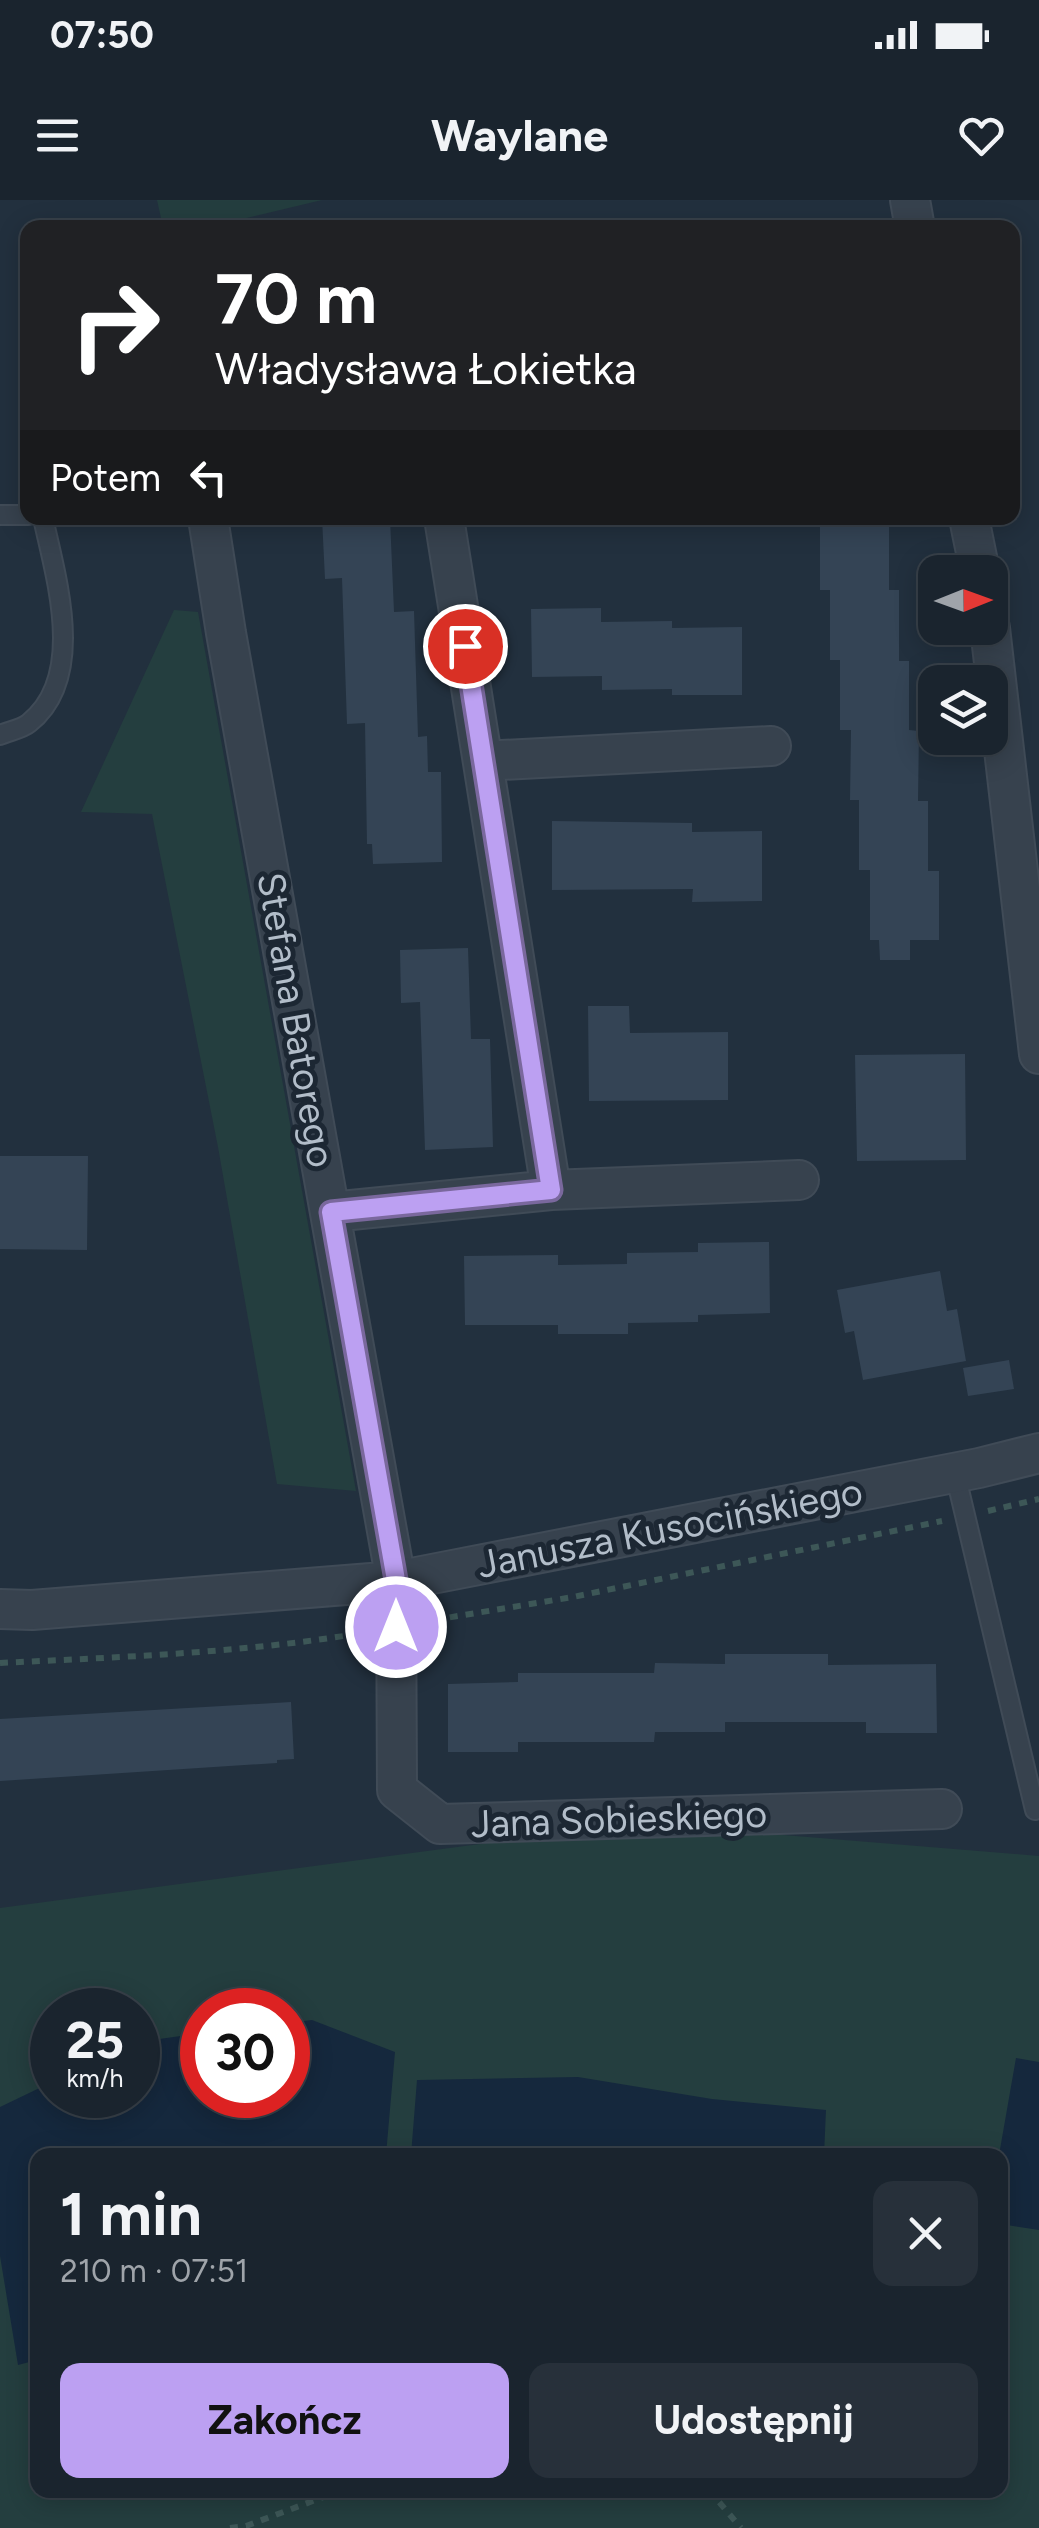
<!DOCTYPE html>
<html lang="pl">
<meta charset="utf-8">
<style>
body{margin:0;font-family:Figtree,sans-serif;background:#27303a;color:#f1f3f6;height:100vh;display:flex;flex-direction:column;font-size:38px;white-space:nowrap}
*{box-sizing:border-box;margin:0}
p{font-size:32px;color:#9fa4aa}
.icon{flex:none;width:55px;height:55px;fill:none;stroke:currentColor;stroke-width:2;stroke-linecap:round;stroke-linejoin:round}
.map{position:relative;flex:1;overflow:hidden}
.side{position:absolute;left:30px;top:1948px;width:978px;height:350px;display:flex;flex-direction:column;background:#1a242e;border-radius:20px;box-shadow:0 5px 25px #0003,0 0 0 2px #38414a}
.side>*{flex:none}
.guide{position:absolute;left:20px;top:20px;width:1000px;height:305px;border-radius:20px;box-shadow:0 5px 25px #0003,0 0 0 2px #38414a;background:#202124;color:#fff;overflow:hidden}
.needle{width:65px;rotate:89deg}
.buttons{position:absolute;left:918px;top:355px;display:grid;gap:20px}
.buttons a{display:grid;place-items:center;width:90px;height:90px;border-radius:20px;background:#1a242e;box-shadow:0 5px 25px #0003,0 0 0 2px #38414a;font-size:50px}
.speed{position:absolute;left:30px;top:1788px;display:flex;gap:20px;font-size:50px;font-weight:700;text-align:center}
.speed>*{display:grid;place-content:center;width:130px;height:130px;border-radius:50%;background:#1a242e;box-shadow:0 5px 25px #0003,0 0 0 2px #38414a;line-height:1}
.speed small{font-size:25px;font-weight:400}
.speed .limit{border:15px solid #d22;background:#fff;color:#111}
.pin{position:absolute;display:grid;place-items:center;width:85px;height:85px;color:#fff;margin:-42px;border:5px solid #fff;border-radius:50%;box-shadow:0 2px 10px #0007}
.me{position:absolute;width:110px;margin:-55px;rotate:0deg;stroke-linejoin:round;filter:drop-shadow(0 0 8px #0008)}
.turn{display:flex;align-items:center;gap:35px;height:210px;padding:0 30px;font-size:45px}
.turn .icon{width:130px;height:130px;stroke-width:2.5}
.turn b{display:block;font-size:70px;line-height:85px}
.then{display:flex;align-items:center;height:95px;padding:0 30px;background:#0003;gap:20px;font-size:38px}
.round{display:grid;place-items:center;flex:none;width:105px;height:105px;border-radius:20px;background:#27303a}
.head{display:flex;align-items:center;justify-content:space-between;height:170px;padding:0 30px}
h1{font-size:60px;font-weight:700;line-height:75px}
.primary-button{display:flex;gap:20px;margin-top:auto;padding:20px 30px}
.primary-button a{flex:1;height:115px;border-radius:20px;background:#bca0f2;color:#111;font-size:40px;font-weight:700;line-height:115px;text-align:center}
.primary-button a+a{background:#27303a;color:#f1f3f6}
.status{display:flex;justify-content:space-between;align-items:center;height:70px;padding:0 50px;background:#1a242e;direction:ltr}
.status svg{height:28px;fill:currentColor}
header{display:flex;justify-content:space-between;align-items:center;height:130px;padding:0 30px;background:#1a242e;font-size:45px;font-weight:700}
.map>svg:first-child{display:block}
.green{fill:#243e3f;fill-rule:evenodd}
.water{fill:#15283d}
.building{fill:#344455}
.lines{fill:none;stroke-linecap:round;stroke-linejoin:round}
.lane-casing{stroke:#404b57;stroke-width:22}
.street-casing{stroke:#404b57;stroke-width:42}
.path{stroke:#3d5757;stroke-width:6;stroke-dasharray:8 8;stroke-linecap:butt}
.lane{stroke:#37424e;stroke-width:18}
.street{stroke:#37424e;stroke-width:38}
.route-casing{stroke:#7a689d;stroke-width:25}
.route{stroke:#bca0f2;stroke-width:18}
.labels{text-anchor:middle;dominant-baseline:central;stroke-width:10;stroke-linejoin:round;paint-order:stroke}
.street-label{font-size:38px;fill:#b2bdc9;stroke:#1c2733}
</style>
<div class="status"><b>07:50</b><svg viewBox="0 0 49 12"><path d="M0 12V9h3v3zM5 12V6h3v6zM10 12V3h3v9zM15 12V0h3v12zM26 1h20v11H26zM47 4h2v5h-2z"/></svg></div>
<header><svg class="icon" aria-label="menu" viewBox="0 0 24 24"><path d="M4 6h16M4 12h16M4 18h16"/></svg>Waylane<svg class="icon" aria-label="heart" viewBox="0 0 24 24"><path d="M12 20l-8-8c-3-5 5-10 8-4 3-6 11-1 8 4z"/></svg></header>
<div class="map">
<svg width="1039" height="2328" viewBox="0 0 1039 2328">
<rect width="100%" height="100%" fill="#22303e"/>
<path class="green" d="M 157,0 L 322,0 L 209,27 L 163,27 Z
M 174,410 L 198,412 L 356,1291 L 277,1284 L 218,947 L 152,614 L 81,612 Z
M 637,1623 L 1039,1656 L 1039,2328 L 0,2328 L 0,1708 ZM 52,1810 L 138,1810 L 138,1895 L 52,1895 ZM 202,1810 L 288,1810 L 288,1895 L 202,1895 ZM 38,1955 L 1000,1955 L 1000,2290 L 38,2290 Z"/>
<path class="water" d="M 312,1820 L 395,1852 L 386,1955 L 38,1955 L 37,2160 L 18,2165 L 0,2056 L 0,1907 L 52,1882 L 52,1895 L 138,1895 L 138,1842 L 202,1833 L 202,1895 L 288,1895 L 288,1823 Z
M 1016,1858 L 1039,1862 L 1039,2030 L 1000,2024 L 999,1955 Z
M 578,1877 L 712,1899 L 826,1910 L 824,1955 L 411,1955 L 417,1880 Z"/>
<path class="building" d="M 322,318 L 390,318 L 394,412 L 414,411 L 418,537 L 427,536 L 428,572 L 441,572 L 442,662 L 373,664 L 372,644 L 367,644 L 365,523 L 347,524 L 342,378 L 325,379 Z
M 889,320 L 889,390 L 899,390 L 899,461 L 909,461 L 909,530 L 919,531 L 918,601 L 928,601 L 928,671 L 939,671 L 939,740 L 910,740 L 910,760 L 880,760 L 879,740 L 870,740 L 870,670 L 859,670 L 859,600 L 850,600 L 851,530 L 840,530 L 840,460 L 830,460 L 830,390 L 820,390 L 820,321 Z
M 601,408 L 601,422 L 672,421 L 672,428 L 742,427 L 742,495 L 672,495 L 672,489 L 602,490 L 602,476 L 532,477 L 531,409 Z
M 552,621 L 692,623 L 692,632 L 762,631 L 762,701 L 692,702 L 693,689 L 552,690 Z
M 468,748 L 471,839 L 490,839 L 493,947 L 425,950 L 420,802 L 401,803 L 400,750 Z
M 588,806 L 629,806 L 630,833 L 728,832 L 728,900 L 589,901 Z
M 965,854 L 966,960 L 857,961 L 855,855 Z
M 0,956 L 88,956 L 87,1050 L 0,1049 Z
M 769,1042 L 770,1113 L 698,1115 L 698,1122 L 628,1123 L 628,1134 L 558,1134 L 558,1125 L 465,1125 L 464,1056 L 558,1055 L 558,1065 L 627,1064 L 627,1053 L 698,1052 L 698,1043 Z
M 940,1071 L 947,1111 L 957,1109 L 966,1161 L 863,1180 L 854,1131 L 845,1133 L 837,1090 Z
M 1009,1160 L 1014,1189 L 968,1196 L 963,1168 Z
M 725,1454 L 828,1454 L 828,1465 L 936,1464 L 937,1533 L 866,1533 L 866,1522 L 725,1522 L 725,1532 L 655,1532 L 654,1542 L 518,1542 L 518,1552 L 448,1552 L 448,1484 L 518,1482 L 518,1473 L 654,1473 L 655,1463 L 725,1464 Z
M 291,1502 L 294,1559 L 277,1560 L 277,1563 L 0,1581 L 0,1519 Z"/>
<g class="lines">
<defs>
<path id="lane" d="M 0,315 L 28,315
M 0,535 C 9,531 22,529 29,523 C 87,477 56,378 43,318
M 955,1273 L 1035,1610"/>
<path id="street" d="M 910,0 L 915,28
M 208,318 L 226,433 L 396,1381 L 397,1590 L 440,1624 L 942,1609
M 444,318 L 551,990
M 969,318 L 980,372
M 990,428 L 1039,854
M 483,561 L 771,546
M 331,1012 L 551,990 L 799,980
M 0,1409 L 32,1410 L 396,1381 L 979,1268 L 1039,1253"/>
</defs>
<use href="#lane" class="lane-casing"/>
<use href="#street" class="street-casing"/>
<path class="path" d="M 988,1311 L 1039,1299
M 434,1420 L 573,1397 L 942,1321
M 0,1463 C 120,1457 244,1453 362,1433
M 709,2290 L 741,2328
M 230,2328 L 246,2326 L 342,2290"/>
<use href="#lane" class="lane"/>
<use href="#street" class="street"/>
</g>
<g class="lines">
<defs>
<path id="route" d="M 396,1427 L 396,1380 L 331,1012 L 551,990 L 465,446"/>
</defs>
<use href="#route" class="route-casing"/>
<use href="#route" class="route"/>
</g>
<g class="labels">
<g class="street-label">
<text transform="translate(296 820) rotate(80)">Stefana Batorego</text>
<text transform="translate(670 1328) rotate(-11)">Janusza Kusocińskiego</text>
<text transform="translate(619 1619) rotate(-2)">Jana Sobieskiego</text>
</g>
</g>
</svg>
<div class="buttons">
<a><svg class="needle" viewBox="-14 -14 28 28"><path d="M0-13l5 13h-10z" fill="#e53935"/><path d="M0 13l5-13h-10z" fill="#9fa4aa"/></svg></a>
<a><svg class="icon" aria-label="layers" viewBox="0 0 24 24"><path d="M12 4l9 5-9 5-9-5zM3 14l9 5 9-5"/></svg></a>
</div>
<div class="speed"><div>25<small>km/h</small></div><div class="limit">30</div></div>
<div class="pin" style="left:465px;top:446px;background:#d93025"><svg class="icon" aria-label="arrive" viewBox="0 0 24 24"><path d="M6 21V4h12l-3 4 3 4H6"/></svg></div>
<svg class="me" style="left:396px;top:1427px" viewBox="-20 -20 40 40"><circle r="17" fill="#bca0f2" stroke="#fff" stroke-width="3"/><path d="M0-11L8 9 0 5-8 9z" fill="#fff"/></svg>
<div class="guide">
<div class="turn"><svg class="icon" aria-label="right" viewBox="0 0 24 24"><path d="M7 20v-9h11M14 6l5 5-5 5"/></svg><div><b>70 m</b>Władysława Łokietka</div></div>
<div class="then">Potem<svg class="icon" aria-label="left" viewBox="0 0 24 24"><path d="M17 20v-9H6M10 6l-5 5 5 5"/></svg></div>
</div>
<section class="side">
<div class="head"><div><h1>1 min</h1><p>210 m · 07:51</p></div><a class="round"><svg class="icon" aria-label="close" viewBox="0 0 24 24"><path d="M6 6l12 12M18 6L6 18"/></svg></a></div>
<div class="primary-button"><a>Zakończ</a><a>Udostępnij</a></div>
</section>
</div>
